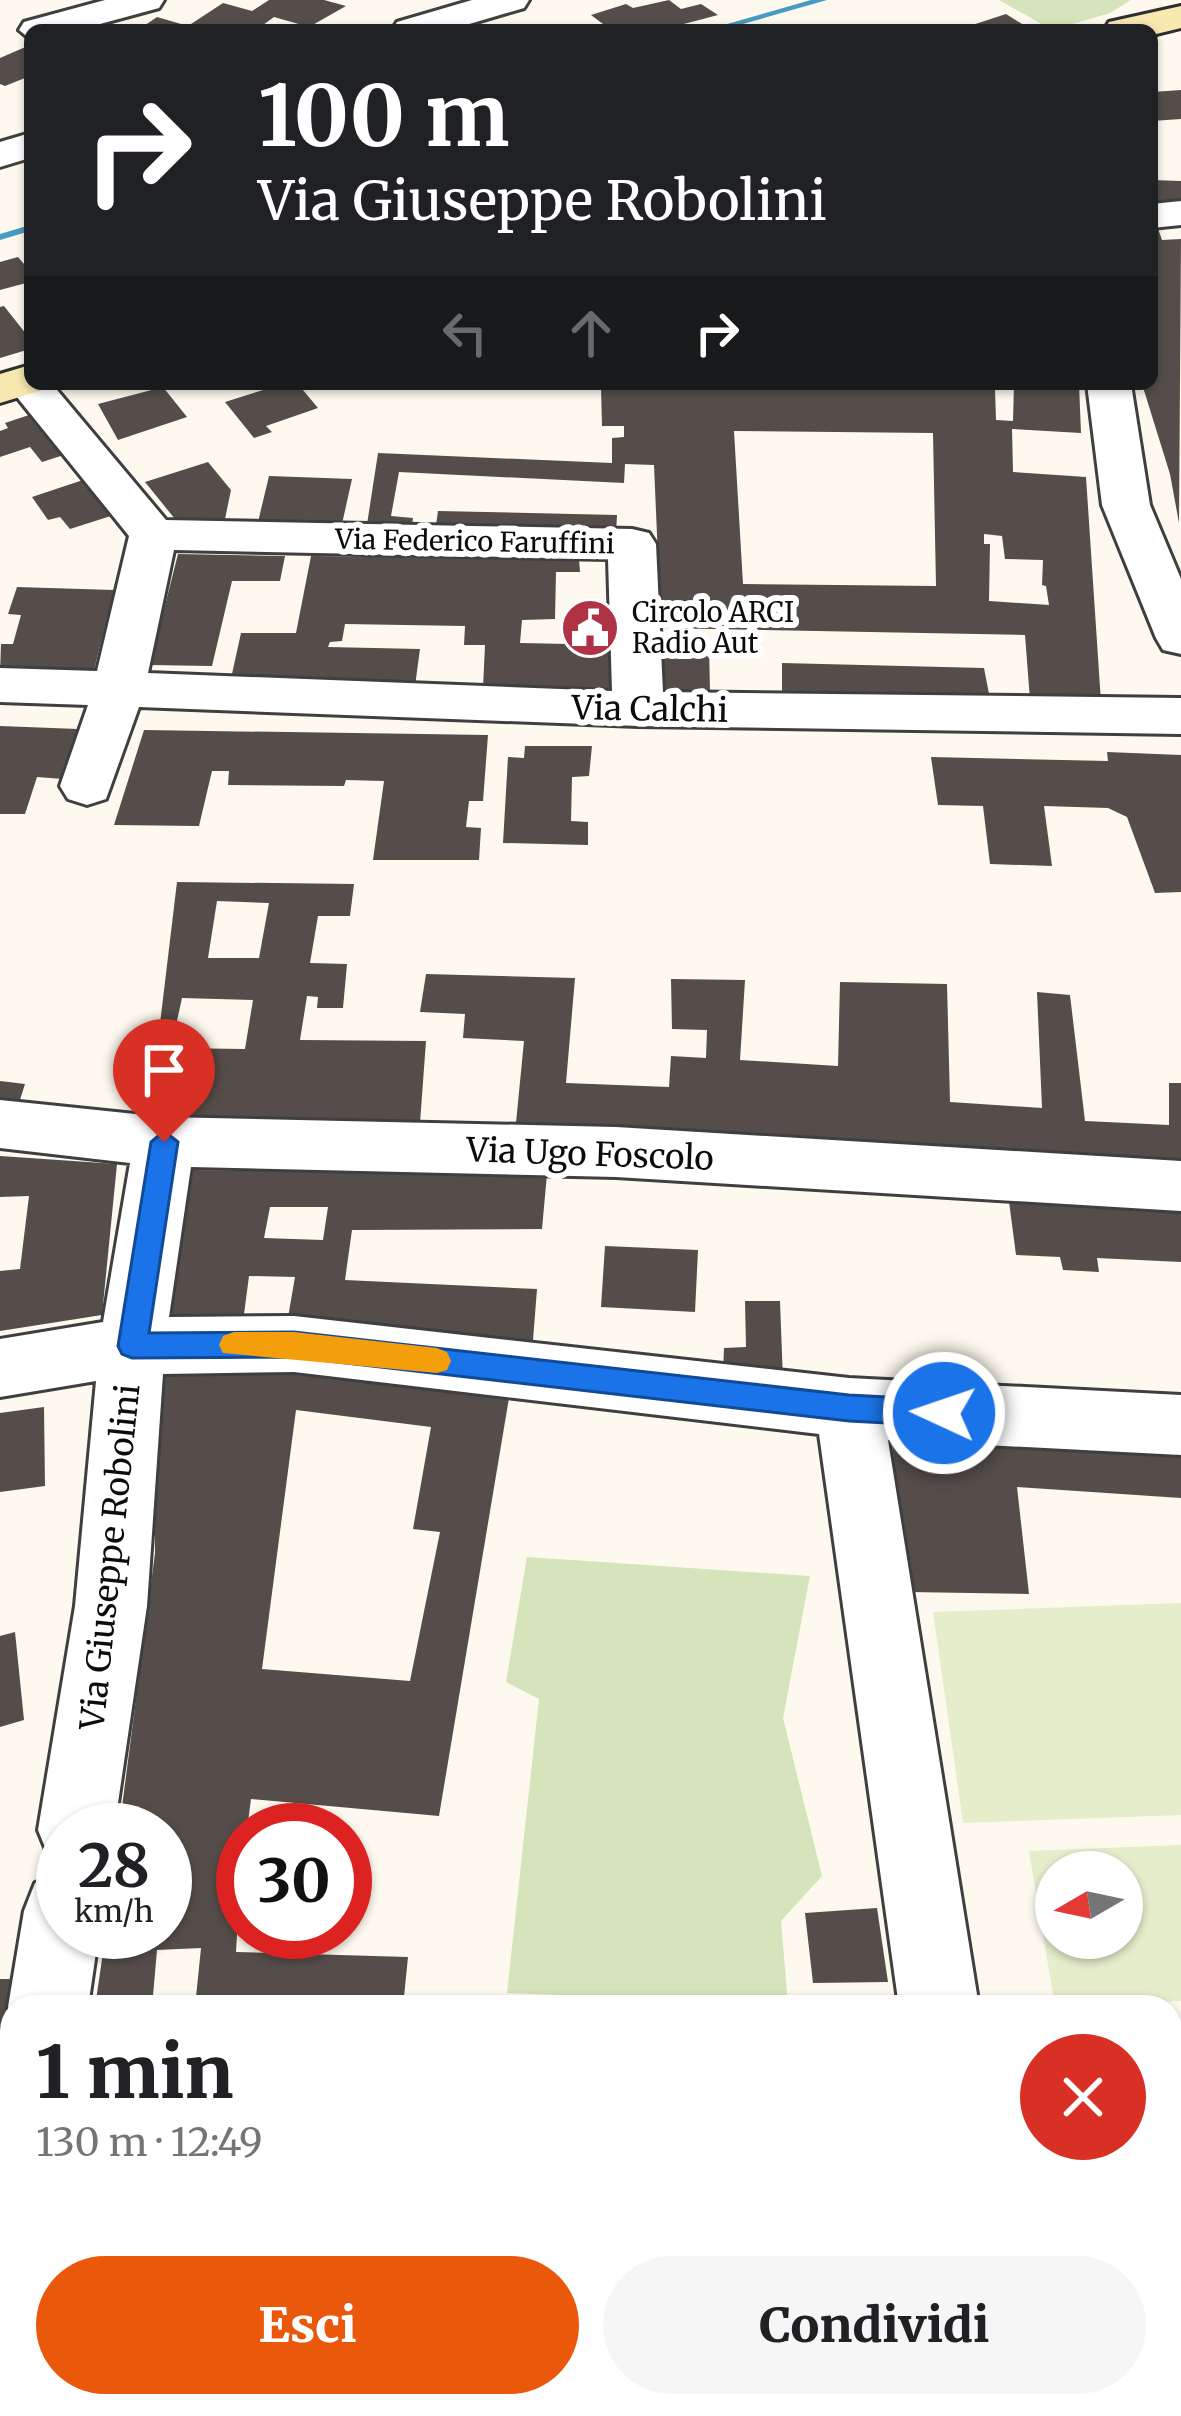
<!DOCTYPE html>
<html lang="it">
<meta charset="utf-8">
<style>
body{margin:0;font-family:Merriweather,serif;background:#f6f6f6;color:#202124;height:100vh;display:flex;flex-direction:column;font-size:45px;white-space:nowrap}
*{box-sizing:border-box;margin:0}
p{font-size:39px;color:#757577}
.icon{flex:none;width:66px;height:66px;fill:none;stroke:currentColor;stroke-width:2;stroke-linecap:round;stroke-linejoin:round}
.map{position:relative;flex:1;overflow:hidden}
.details{position:absolute;left:0px;top:1995px;width:1182px;height:423px;display:flex;flex-direction:column;background:#fff;border-radius:36px 36px 0 0;box-shadow:0 3px 9px #0004}
.details>*{flex:none}
.hud{position:absolute;left:24px;top:24px;width:1134px;height:366px;border-radius:18px;box-shadow:0 3px 9px #0004;background:#202124;color:#fff;overflow:hidden}
.needle{width:78px;rotate:261deg}
.tools{position:absolute;left:1035px;top:1851px;display:grid;gap:24px}
.tools a{display:grid;place-items:center;width:108px;height:108px;border-radius:50%;background:#fff;box-shadow:0 3px 9px #0004;font-size:60px}
.speed{position:absolute;left:36px;top:1803px;display:flex;gap:24px;font-size:60px;font-weight:700;text-align:center}
.speed>*{display:grid;place-content:center;width:156px;height:156px;border-radius:50%;background:#fff;box-shadow:0 3px 9px #0004;line-height:1}
.speed small{font-size:30px;font-weight:400}
.speed .limit{border:18px solid #d22;background:#fff;color:#111}
.pin{position:absolute;display:grid;place-items:center;width:102px;height:102px;color:#fff;margin:-123px -51px;border-radius:50% 50% 50% 0;rotate:-45deg;box-shadow:0 0 12px #0007}
.pin .icon{rotate:45deg}
.me{position:absolute;width:132px;margin:-66px;rotate:273deg;stroke-linejoin:round;filter:drop-shadow(0 0 9px #0008)}
.turn{display:flex;align-items:center;gap:42px;height:252px;padding:0 36px;font-size:54px}
.turn .icon{width:156px;height:156px;stroke-width:2.5}
.turn b{display:block;font-size:84px;line-height:102px}
.lanes{display:flex;align-items:center;height:114px;padding:0 36px;background:#0003;justify-content:center;gap:60px;direction:ltr}
.lanes .off{opacity:.35}
.round{display:grid;place-items:center;flex:none;width:126px;height:126px;border-radius:63px;background:#f6f6f6}
.head{display:flex;align-items:center;justify-content:space-between;height:204px;padding:0 36px}
h1{font-size:72px;font-weight:800;line-height:90px}
.action{display:flex;gap:24px;margin-top:auto;padding:24px 36px}
.action a{flex:1;height:138px;border-radius:72px;background:#ea580c;color:#fff;font-size:48px;font-weight:800;line-height:138px;text-align:center}
.action a+a{background:#f6f6f6;color:#202124}
.map>svg:first-child{display:block}
.green{fill:#d5e4ba}
.pitch{fill:#e5edcb;fill-rule:evenodd}
.lines{fill:none;stroke-linecap:round;stroke-linejoin:round}
.stream{fill:#459cc0;fill-rule:evenodd}
.building{fill:#544d4a;fill-rule:evenodd}
.street-casing{stroke:#3f3f3f;stroke-width:6}
.secondary-casing{stroke:#2e2e2e;stroke-width:6}
.street{fill:#fff;fill-rule:evenodd}
.secondary{fill:#f7e8af;fill-rule:evenodd}
.route{fill:#1a73e8;stroke:#114b97;stroke-width:3}
.slow{fill:#f59e0b}
.labels{text-anchor:middle;dominant-baseline:central;stroke-width:12;stroke-linejoin:round;paint-order:stroke}
.far-street-label{font-size:27px;fill:#0c0c0c;stroke:#fff}
.far-poi-label{font-size:27px;fill:#0c0c0c;stroke:#fff;text-anchor:start}
.street-label{font-size:33px;fill:#0c0c0c;stroke:#fff}
</style>
<div class="map">
<svg width="1181" height="2416" viewBox="0 0 1181 2416">
<rect width="100%" height="100%" fill="#fdf9ee"/>
<path class="green" d="M 999,0 L 1131,0 L 1110,13 L 1052,30 Z
M 527,1557 L 810,1576 L 783,1718 L 822,1876 L 781,1921 L 788,2004 L 507,1993 L 539,1699 L 506,1682 Z"/>
<path class="pitch" d="M 1181,1603 L 1181,1815 L 963,1823 L 933,1612 Z
M 1181,1845 L 1181,2001 L 1055,2006 L 1029,1851 ZM 1056,1872 L 1122,1872 L 1122,1938 L 1056,1938 Z"/>
<g class="lines">
<path class="stream" d="M 811,0 L 827,0 L 722,30 L 706,30 Z
M 30,225 L 30,231 L 0,240 L 0,234 Z"/>
</g>
<path class="building" d="M 269,0 L 324,0 L 346,6 L 309,27 L 274,17 L 256,30 L 138,30 L 157,17 L 188,26 L 223,3 L 252,11 Z
M 669,0 L 681,9 L 701,4 L 718,15 L 661,30 L 611,30 L 591,15 L 626,4 L 633,8 Z
M 1006,14 L 1032,30 L 960,30 L 960,29 Z
M 30,45 L 30,76 L 5,86 L 0,84 L 0,58 Z
M 1181,90 L 1181,119 L 1152,121 L 1152,92 Z
M 1152,180 L 1181,181 L 1181,206 L 1152,207 Z
M 1153,214 L 1162,240 L 1181,239 L 1179,523 L 1170,474 L 1142,384 L 1152,384 Z
M 18,257 L 30,271 L 30,282 L 0,290 L 0,262 Z
M 4,306 L 30,339 L 30,349 L 0,358 L 0,307 Z
M 298,384 L 318,408 L 266,426 L 272,432 L 254,438 L 225,402 L 263,390 L 260,386 L 266,384 Z
M 658,384 L 995,389 L 996,420 L 1013,421 L 1014,384 L 1079,384 L 1081,433 L 1012,429 L 1013,472 L 1086,477 L 1101,702 L 1030,700 L 1025,635 L 661,628 L 654,465 L 625,464 L 624,483 L 399,472 L 391,516 L 413,518 L 411,532 L 366,531 L 378,453 L 612,463 L 612,438 L 624,437 L 624,426 L 602,426 L 601,388 L 658,388 ZM 734,431 L 933,433 L 936,586 L 743,584 ZM 984,534 L 1002,536 L 1005,559 L 1043,560 L 1042,585 L 1046,586 L 1049,605 L 989,601 L 990,544 L 984,544 Z
M 163,387 L 187,417 L 118,440 L 98,404 Z
M 35,413 L 67,454 L 42,462 L 30,447 L 0,457 L 0,431 L 8,428 L 5,423 Z
M 208,462 L 231,490 L 225,519 L 175,519 L 145,482 Z
M 269,476 L 352,479 L 342,524 L 258,522 Z
M 86,479 L 114,515 L 70,529 L 60,517 L 48,520 L 32,497 Z
M 438,511 L 617,515 L 616,535 L 435,532 Z
M 178,554 L 285,556 L 280,581 L 232,581 L 212,666 L 150,665 Z
M 311,556 L 579,559 L 580,572 L 556,572 L 555,619 L 522,620 L 520,643 L 618,645 L 619,690 L 483,688 L 485,645 L 464,645 L 465,626 L 345,624 L 342,641 L 330,642 L 328,647 L 420,649 L 415,686 L 230,683 L 241,633 L 296,633 Z
M 17,587 L 114,590 L 92,678 L 0,673 L 1,644 L 13,644 L 21,615 L 8,614 Z
M 661,642 L 709,644 L 710,692 L 663,691 Z
M 782,663 L 984,668 L 990,699 L 782,694 Z
M 0,726 L 78,729 L 63,779 L 37,777 L 25,814 L 0,814 Z
M 144,730 L 488,735 L 483,801 L 469,801 L 466,827 L 481,828 L 479,860 L 373,860 L 384,781 L 346,780 L 344,786 L 228,785 L 229,771 L 212,771 L 199,826 L 114,825 Z
M 525,746 L 592,746 L 589,776 L 572,777 L 571,821 L 588,822 L 588,845 L 503,843 L 508,757 L 524,758 Z
M 1107,752 L 1181,755 L 1181,892 L 1155,893 L 1127,817 L 1108,808 L 1044,806 L 1052,866 L 990,864 L 983,806 L 938,805 L 931,757 L 1108,761 Z
M 177,882 L 354,884 L 350,916 L 318,916 L 310,963 L 347,964 L 343,1008 L 317,1008 L 318,997 L 307,996 L 300,1040 L 426,1041 L 420,1123 L 133,1118 L 145,1050 L 134,1050 L 136,1032 L 159,1032 ZM 217,901 L 269,903 L 259,958 L 208,958 ZM 182,998 L 253,1000 L 245,1049 L 171,1048 Z
M 426,974 L 575,978 L 566,1083 L 669,1087 L 671,1056 L 706,1058 L 707,1030 L 672,1029 L 671,979 L 745,980 L 740,1060 L 838,1066 L 840,982 L 947,984 L 950,1102 L 1042,1108 L 1037,992 L 1070,995 L 1085,1121 L 1169,1125 L 1169,1083 L 1181,1083 L 1181,1168 L 515,1133 L 524,1041 L 463,1038 L 465,1014 L 420,1012 Z
M 0,1081 L 25,1084 L 19,1103 L 0,1102 Z
M 0,1156 L 117,1164 L 102,1315 L 0,1331 L 0,1271 L 20,1269 L 29,1196 L 0,1197 Z
M 191,1170 L 547,1174 L 542,1229 L 352,1230 L 345,1280 L 537,1289 L 532,1353 L 286,1329 L 295,1277 L 249,1276 L 243,1322 L 168,1314 ZM 270,1207 L 328,1207 L 323,1240 L 264,1238 Z
M 1008,1194 L 1181,1203 L 1181,1262 L 1097,1258 L 1099,1272 L 1063,1270 L 1060,1257 L 1016,1255 Z
M 605,1246 L 698,1250 L 695,1312 L 601,1307 Z
M 745,1301 L 780,1301 L 783,1381 L 723,1374 L 724,1348 L 746,1347 Z
M 164,1360 L 511,1386 L 439,1816 L 251,1799 L 247,1830 L 243,1830 L 236,1952 L 408,1957 L 403,2007 L 195,2007 L 201,1948 L 157,1950 L 152,2007 L 95,2007 L 106,1932 L 165,1932 L 165,1830 L 119,1830 L 155,1553 L 154,1414 ZM 296,1410 L 431,1427 L 413,1529 L 440,1532 L 410,1681 L 262,1669 Z
M 44,1407 L 45,1486 L 0,1492 L 0,1413 Z
M 891,1435 L 1181,1452 L 1181,1498 L 1017,1487 L 1029,1594 L 908,1592 Z
M 15,1632 L 24,1720 L 0,1727 L 0,1636 Z
M 877,1908 L 888,1982 L 813,1983 L 805,1913 Z
M 0,1979 L 16,1979 L 3,2067 L 0,2067 Z
M 846,2406 L 950,2406 L 951,2416 L 847,2416 Z"/>
<g class="lines">
<defs>
<path id="street" d="M 105,0 L 164,0 L 159,8 L 78,30 L 30,30 L 30,39 L 19,30 L 24,22 Z
M 472,0 L 529,0 L 524,8 L 449,30 L 392,30 L 397,22 Z
M 30,133 L 30,158 L 0,167 L 0,142 Z
M 1181,201 L 1181,225 L 1152,228 L 1152,204 Z
M 26,368 L 30,369 L 30,384 L 52,384 L 166,520 L 632,529 L 649,533 L 656,544 L 663,692 L 1181,698 L 1181,734 L 638,726 L 139,707 L 106,799 L 87,805 L 68,799 L 60,786 L 88,705 L 0,702 L 0,668 L 97,671 L 129,536 L 4,381 L 10,372 ZM 174,550 L 608,559 L 612,691 L 148,673 Z
M 1087,384 L 1131,384 L 1150,505 L 1181,579 L 1181,654 L 1163,650 L 1156,638 L 1102,505 Z
M 0,1100 L 164,1117 L 616,1127 L 1181,1161 L 1181,1211 L 616,1177 L 191,1167 L 169,1317 L 294,1316 L 849,1378 L 1181,1395 L 1181,1455 L 888,1440 L 979,2007 L 899,2007 L 819,1434 L 294,1372 L 163,1374 L 147,1606 L 114,1830 L 63,1830 L 63,1863 L 49,1857 L 38,1830 L 75,1606 L 96,1381 L 0,1397 L 0,1339 L 103,1322 L 130,1163 L 0,1148 Z
M 63,1872 L 63,1932 L 99,1932 L 88,2007 L 12,2007 L 12,2018 L 8,2007 L 24,1911 L 35,1883 Z
M 12,2194 L 12,2353 L 0,2358 L 0,2199 Z
M 953,2406 L 1043,2406 L 1045,2416 L 955,2416 Z"/>
<path id="secondary" d="M 1181,6 L 1181,28 L 1152,35 L 1152,30 L 1104,30 L 1109,22 Z
M 30,365 L 30,384 L 50,384 L 46,389 L 0,403 L 0,374 Z"/>
</defs>
<use href="#street" class="street-casing"/>
<use href="#secondary" class="secondary-casing"/>
<use href="#street" class="street"/>
<use href="#secondary" class="secondary"/>
</g>
<path class="route" d="M 164,1131 L 178,1142 L 149,1333 L 294,1332 L 849,1395 L 944,1400 L 954,1404 L 959,1413 L 954,1422 L 944,1426 L 849,1421 L 294,1357 L 132,1358 L 122,1354 L 118,1346 L 151,1142 Z"/>
<path class="slow" d="M 234,1332 L 294,1332 L 437,1348 L 447,1352 L 451,1361 L 447,1370 L 437,1373 L 223,1353 L 219,1345 L 223,1336 Z"/>
<defs>
<symbol id="civic-disc" viewBox="-11 -11 22 22"><circle r="9.5" fill="#af3245" stroke="#fff"/><path d="M-.6-6.5H3V-4.5H.6V-3L4-1V1h2V6H-6V1h2V-1L-.6-3ZM-1.2 2.5V6h2.4V2.5Z" fill="#fff"/></symbol>
</defs>
<g fill-rule="evenodd">
<use href="#civic-disc" x="557" y="595" width="66" height="66"/>
</g>
<g class="labels">
<g class="far-street-label">
<text transform="translate(475 541) rotate(1)">Via Federico Faruffini</text>
</g>
<g class="far-poi-label">
<text x="632" y="612">Circolo ARCI<tspan x="632" dy="31">Radio Aut</tspan></text>
</g>
<g class="street-label">
<text transform="translate(650 709) rotate(1)">Via Calchi</text>
<text transform="translate(590 1154) rotate(2)">Via Ugo Foscolo</text>
<text transform="translate(110 1557) rotate(-84)">Via Giuseppe Robolini</text>
</g>
</g>
</svg>
<div class="tools">
<a><svg class="needle" viewBox="-14 -14 28 28"><path d="M0-13l5 13h-10z" fill="#e53935"/><path d="M0 13l5-13h-10z" fill="#757577"/></svg></a>
</div>
<div class="speed"><div>28<small>km/h</small></div><div class="limit">30</div></div>
<div class="pin" style="left:164px;top:1142px;background:#d93025"><svg class="icon" aria-label="arrive" viewBox="0 0 24 24"><path d="M6 21V4h12l-3 4 3 4H6"/></svg></div>
<svg class="me" style="left:944px;top:1413px" viewBox="-20 -20 40 40"><circle r="17" fill="#1a73e8" stroke="#fff" stroke-width="3"/><path d="M0-11L8 9 0 5-8 9z" fill="#fff"/></svg>
<div class="hud">
<div class="turn"><svg class="icon" aria-label="right" viewBox="0 0 24 24"><path d="M7 20v-9h11M14 6l5 5-5 5"/></svg><div><b>100 m</b>Via Giuseppe Robolini</div></div>
<div class="lanes"><svg class="icon off" aria-label="left" viewBox="0 0 24 24"><path d="M17 20v-9H6M10 6l-5 5 5 5"/></svg><svg class="icon off" aria-label="ahead" viewBox="0 0 24 24"><path d="M12 20V5M6 11l6-6 6 6"/></svg><svg class="icon" aria-label="right" viewBox="0 0 24 24"><path d="M7 20v-9h11M14 6l5 5-5 5"/></svg></div>
</div>
<section class="details">
<div class="head"><div><h1>1 min</h1><p>130 m · 12:49</p></div><a class="round" style="background:#d93025;color:#fff"><svg class="icon" aria-label="close" viewBox="0 0 24 24"><path d="M6 6l12 12M18 6L6 18"/></svg></a></div>
<div class="action"><a>Esci</a><a>Condividi</a></div>
</section>
</div>
